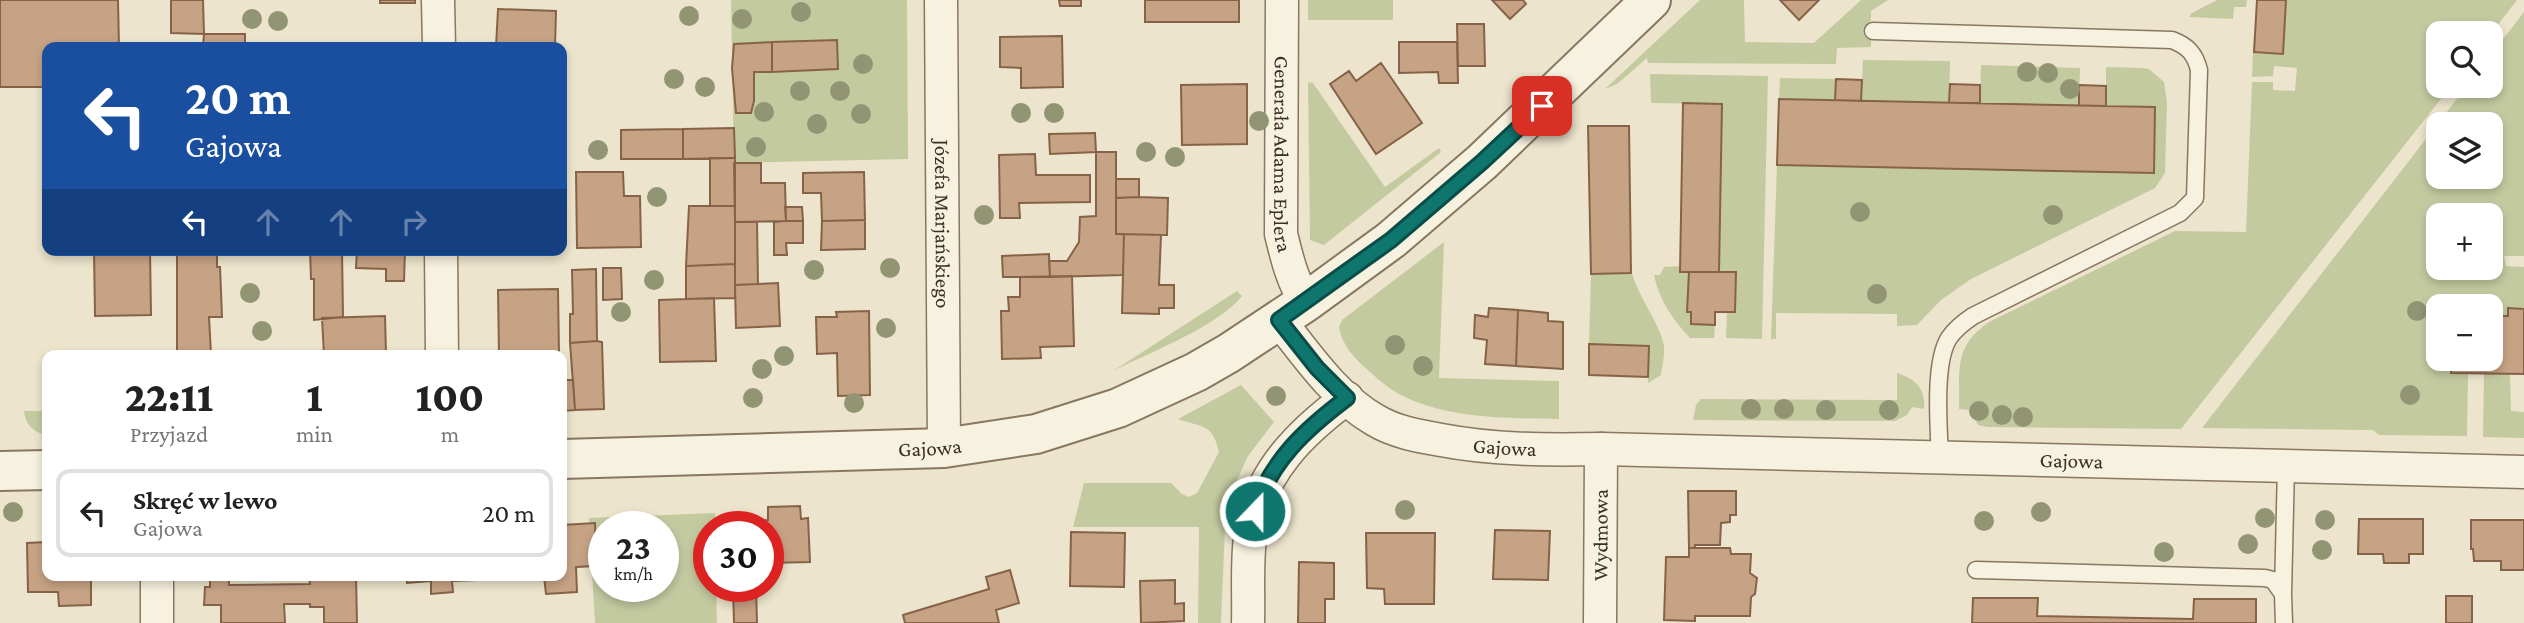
<!DOCTYPE html>
<html lang="pl">
<meta charset="utf-8">
<style>
body{margin:0;font-family:"Crimson Pro",serif;background:#f6f6f6;color:#222;height:100vh;display:flex;flex-direction:column;font-size:26px;white-space:nowrap}
*{box-sizing:border-box;margin:0}
p{font-size:23px;color:#767676}
.icon{flex:none;width:38px;height:38px;fill:none;stroke:currentColor;stroke-width:2;stroke-linecap:round;stroke-linejoin:round}
.map{position:relative;flex:1;overflow:hidden}
.sheet{position:absolute;left:42px;top:350px;width:525px;height:231px;display:flex;flex-direction:column;background:#fff;border-radius:14px;box-shadow:0 4px 10px #0003}
.sheet>*{flex:none}
.hud{position:absolute;left:42px;top:42px;width:525px;height:214px;border-radius:14px;box-shadow:0 4px 10px #0003;background:#1a4fa0;color:#fff;overflow:hidden}
.controls{position:absolute;left:2426px;top:21px;display:grid;gap:14px}
.controls a{display:grid;place-items:center;width:77px;height:77px;border-radius:14px;background:#fff;box-shadow:0 4px 10px #0003;font-size:35px}
.speed{position:absolute;left:588px;top:511px;display:flex;gap:14px;font-size:35px;font-weight:700;text-align:center}
.speed>*{display:grid;place-content:center;width:91px;height:91px;border-radius:50%;background:#fff;box-shadow:0 4px 10px #0003;line-height:1}
.speed small{font-size:18px;font-weight:400}
.speed .limit{border:10px solid #d22;background:#fff;color:#111}
.pin{position:absolute;display:grid;place-items:center;width:60px;height:60px;color:#fff;margin:-30px;border-radius:14px;box-shadow:0 4px 10px #0006}
.me{position:absolute;width:77px;margin:-38px;rotate:22deg;stroke-linejoin:round;filter:drop-shadow(0 0 5px #0008)}
.turn{display:flex;align-items:center;gap:24px;height:147px;padding:0 28px;font-size:32px}
.turn .icon{width:91px;height:91px;stroke-width:2.5}
.turn b{display:block;font-size:49px;line-height:60px}
.lanes{display:flex;align-items:center;height:66px;padding:0 28px;background:#0003;justify-content:center;gap:35px;direction:ltr}
.lanes .off{opacity:.35}
.eta{display:flex;justify-content:space-evenly;align-items:center;height:119px;text-align:center}
.eta b{font-size:42px;font-weight:800;line-height:49px}
ul{padding:0;list-style:none}
li{display:flex;align-items:center;gap:21px;height:88px;margin:0 14px 10px;padding:0 14px;border:4px solid #e0e0e0;border-radius:14px}
li div{flex:1}
li b{display:block;font-size:26px}
li em{font-style:normal}
.map>svg:first-child{display:block}
.green{fill:#c4caa0;fill-rule:evenodd}
.building{fill:#c7a385;stroke:#866348;stroke-width:2}
.lines{fill:none;stroke-linecap:round;stroke-linejoin:round}
.service-casing{stroke:#887761;stroke-width:19}
.minor-casing{stroke:#887761;stroke-width:35}
.tertiary-casing{stroke:#887761;stroke-width:42}
.service{stroke:#f7f1df;stroke-width:16}
.minor{stroke:#f7f1df;stroke-width:32}
.tertiary{stroke:#f7f1df;stroke-width:38}
.tree{fill:#929573}
.route-casing{stroke:#0a4d48;stroke-width:18}
.route{stroke:#0f766e;stroke-width:12}
.labels{text-anchor:middle;dominant-baseline:central;stroke-width:7;stroke-linejoin:round;paint-order:stroke}
.street-label{font-size:21px;fill:#3a2f23;stroke:#f4eedb}
</style>
<div class="map">
<svg width="2524" height="623" viewBox="0 0 2524 623">
<rect width="100%" height="100%" fill="#ece4cc"/>
<path class="green" d="M 731,0 L 907,0 L 908,159 L 734,163 Z
M 1308,0 L 1393,0 L 1393,20 L 1308,20 Z
M 1700,0 L 1744,0 L 1745,42 L 1814,43 L 1861,0 L 1888,0 L 1871,11 L 1871,47 L 1837,48 L 1836,64 L 1648,63 L 1647,58 L 1617,84 L 1605,89 Z
M 2217,0 L 2247,0 L 2246,7 L 2234,7 L 2233,19 L 2189,17 L 2192,13 Z
M 2286,0 L 2517,0 L 2490,35 L 2438,33 L 2438,86 L 2451,86 L 2181,429 L 1987,427 L 1978,425 L 1970,410 L 1959,409 C 1960,369 1953,347 1989,322 L 2175,231 L 2246,232 L 2252,82 L 2273,82 L 2273,90 L 2295,91 L 2297,68 L 2274,66 L 2273,76 L 2252,77 L 2253,53 L 2283,54 Z
M 2524,12 L 2524,256 L 2504,256 L 2506,266 L 2524,267 L 2524,309 L 2509,308 L 2508,316 L 2490,316 L 2490,306 L 2438,306 L 2438,359 L 2451,359 L 2451,373 L 2468,373 L 2467,436 L 2379,435 L 2373,430 L 2364,430 L 2202,428 L 2467,86 L 2490,86 L 2490,56 ZM 2438,124 L 2490,124 L 2490,177 L 2438,177 ZM 2438,215 L 2490,215 L 2490,268 L 2438,268 Z
M 1863,60 L 1950,61 L 1949,103 L 1861,101 Z
M 1981,65 L 2080,68 L 2079,106 L 1980,103 Z
M 2106,67 L 2142,68 L 2149,69 L 2164,82 L 2167,102 L 2165,173 L 2155,188 L 1971,279 L 1941,300 L 1917,325 L 1897,326 L 1897,314 L 1776,313 L 1776,339 L 1771,339 L 1777,165 L 2153,173 L 2155,107 L 2106,106 Z
M 1650,74 L 1768,76 L 1762,339 L 1726,338 L 1727,313 L 1716,312 L 1714,338 L 1690,338 C 1673,320 1659,300 1654,275 L 1660,275 L 1664,267 L 1680,266 L 1680,272 L 1718,272 L 1722,104 L 1651,103 Z
M 1780,78 L 1836,79 L 1835,100 L 1779,99 Z
M 1308,82 L 1313,83 L 1385,187 L 1439,148 L 1441,152 L 1324,245 L 1310,240 Z
M 1444,242 L 1439,378 L 1559,381 L 1559,419 C 1507,418 1446,419 1399,394 C 1388,388 1378,379 1369,371 C 1355,359 1342,346 1339,327 L 1342,320 Z
M 1632,273 C 1639,299 1660,323 1664,346 C 1665,355 1662,366 1661,375 L 1648,383 L 1649,346 L 1589,344 L 1591,274 Z
M 1237,291 L 1242,296 C 1219,326 1148,353 1113,371 Z
M 1897,373 C 1916,379 1926,389 1924,409 L 1912,407 L 1907,415 L 1895,421 L 1693,420 L 1696,405 L 1701,399 L 1897,400 Z
M 2484,373 L 2510,373 L 2511,411 L 2524,412 L 2524,438 L 2483,437 Z
M 1241,385 L 1274,422 L 1248,456 L 1226,504 L 1221,623 L 1198,623 L 1199,527 L 1073,527 L 1084,483 L 1171,483 L 1182,494 L 1189,497 L 1197,493 L 1219,452 C 1212,422 1202,428 1178,419 Z
M 24,411 L 47,411 L 47,436 C 33,431 26,426 24,411 Z
M 715,513 L 715,527 L 709,527 L 709,586 L 716,586 L 717,623 L 595,623 L 589,518 ZM 604,527 L 663,527 L 663,586 L 604,586 Z"/>
<path class="building" d="M 0,0 L 118,0 L 119,47 L 47,47 L 47,87 L 0,87 Z
M 171,0 L 203,0 L 204,34 L 171,33 Z
M 380,0 L 415,0 L 415,3 L 380,3 Z
M 1059,0 L 1081,0 L 1081,6 L 1060,6 Z
M 1145,0 L 1239,0 L 1239,22 L 1145,22 Z
M 1492,0 L 1523,0 L 1526,4 L 1510,19 Z
M 1780,0 L 1819,0 L 1799,20 Z
M 2257,0 L 2286,0 L 2283,54 L 2254,52 Z
M 498,9 L 556,11 L 555,47 L 496,47 Z
M 1457,24 L 1484,24 L 1485,66 L 1458,66 Z
M 204,34 L 245,34 L 245,47 L 203,47 Z
M 1062,36 L 1063,87 L 1021,88 L 1021,68 L 1000,67 L 1000,37 Z
M 837,40 L 838,69 L 772,72 L 772,42 Z
M 772,42 L 772,72 L 754,72 L 754,101 L 751,113 L 736,113 L 732,68 L 734,44 Z
M 1399,42 L 1457,42 L 1458,83 L 1439,83 L 1438,72 L 1399,73 Z
M 1381,63 L 1422,123 L 1376,154 L 1330,84 L 1349,71 L 1356,81 Z
M 1836,79 L 1862,80 L 1861,101 L 1835,100 Z
M 1247,84 L 1247,144 L 1182,145 L 1181,85 Z
M 1950,84 L 1980,85 L 1980,103 L 1949,103 Z
M 2079,85 L 2106,86 L 2106,106 L 2079,106 Z
M 1779,99 L 2155,107 L 2154,173 L 1777,165 Z
M 1683,103 L 1722,104 L 1719,272 L 1680,272 Z
M 1588,126 L 1629,126 L 1631,273 L 1591,274 Z
M 734,128 L 735,158 L 683,159 L 683,129 Z
M 683,129 L 683,159 L 621,159 L 621,130 Z
M 1095,133 L 1096,152 L 1050,154 L 1049,134 Z
M 1096,152 L 1116,152 L 1116,234 L 1124,234 L 1123,275 L 1050,277 L 1049,261 L 1067,261 L 1079,242 L 1080,217 L 1096,216 Z
M 1035,154 L 1036,175 L 1090,175 L 1090,202 L 1019,203 L 1020,218 L 1000,218 L 999,155 Z
M 710,158 L 735,158 L 735,206 L 710,206 Z
M 734,163 L 761,163 L 761,183 L 785,183 L 786,221 L 735,222 Z
M 576,172 L 623,172 L 624,196 L 640,196 L 641,247 L 577,248 Z
M 864,172 L 865,220 L 822,221 L 821,193 L 803,193 L 803,173 Z
M 1116,179 L 1139,179 L 1139,197 L 1116,198 Z
M 1139,197 L 1168,198 L 1167,235 L 1116,234 L 1116,198 Z
M 689,206 L 735,206 L 735,264 L 686,266 Z
M 785,207 L 802,207 L 803,221 L 786,221 Z
M 865,220 L 865,249 L 821,250 L 822,221 Z
M 786,221 L 803,221 L 803,243 L 786,243 L 787,255 L 774,255 L 774,222 Z
M 735,222 L 757,222 L 758,284 L 735,285 Z
M 1124,234 L 1161,235 L 1159,285 L 1174,285 L 1174,308 L 1159,308 L 1159,314 L 1122,313 Z
M 94,250 L 150,250 L 151,315 L 95,316 Z
M 177,250 L 217,250 L 217,267 L 220,267 L 222,317 L 209,317 L 211,354 L 177,355 Z
M 310,250 L 342,250 L 343,317 L 314,320 L 314,279 L 311,279 Z
M 357,250 L 405,250 L 404,281 L 386,281 L 386,269 L 356,268 Z
M 1049,254 L 1050,277 L 1003,277 L 1002,256 Z
M 735,264 L 735,298 L 686,299 L 686,266 Z
M 603,268 L 621,268 L 622,299 L 603,300 Z
M 596,269 L 597,341 L 570,343 L 570,314 L 573,314 L 572,270 Z
M 1689,272 L 1736,272 L 1735,312 L 1715,312 L 1715,325 L 1691,324 L 1691,312 L 1687,312 Z
M 1072,276 L 1074,346 L 1040,347 L 1041,358 L 1002,359 L 1001,311 L 1009,311 L 1008,297 L 1020,297 L 1020,277 Z
M 778,283 L 780,326 L 736,328 L 735,285 Z
M 558,289 L 559,355 L 499,354 L 498,290 Z
M 714,298 L 716,361 L 660,362 L 659,300 Z
M 1489,308 L 1518,310 L 1516,366 L 1485,364 L 1487,340 L 1474,338 L 1475,315 L 1488,317 Z
M 2508,308 L 2524,309 L 2524,374 L 2451,373 L 2451,359 L 2490,359 L 2490,316 L 2508,316 Z
M 1518,310 L 1548,313 L 1548,321 L 1563,322 L 1563,369 L 1516,366 Z
M 869,311 L 870,395 L 838,396 L 837,353 L 817,354 L 816,317 L 837,317 L 836,312 Z
M 385,316 L 386,354 L 324,355 L 322,318 Z
M 597,341 L 602,342 L 604,409 L 575,410 L 570,343 Z
M 1589,344 L 1649,346 L 1648,377 L 1589,375 Z
M 562,380 L 573,380 L 575,410 L 562,411 Z
M 1688,491 L 1736,491 L 1736,515 L 1730,515 L 1730,522 L 1721,523 L 1720,545 L 1695,545 L 1695,548 L 1689,548 Z
M 800,506 L 801,519 L 808,518 L 810,562 L 768,563 L 768,527 L 731,527 L 731,521 L 768,520 L 768,507 Z
M 2359,519 L 2423,519 L 2423,554 L 2409,554 L 2409,563 L 2384,563 L 2383,554 L 2358,554 Z
M 2471,520 L 2524,520 L 2524,570 L 2501,570 L 2501,561 L 2474,561 L 2473,549 L 2471,549 Z
M 595,523 L 596,566 L 576,567 L 577,592 L 546,594 L 544,576 L 562,576 L 562,525 Z
M 46,529 L 47,576 L 91,576 L 91,605 L 59,606 L 58,592 L 28,592 L 27,543 L 46,542 Z
M 1495,530 L 1550,531 L 1548,580 L 1493,579 Z
M 1071,532 L 1125,533 L 1124,587 L 1070,586 Z
M 1366,533 L 1435,533 L 1434,604 L 1385,604 L 1384,589 L 1367,588 Z
M 1689,548 L 1730,548 L 1731,554 L 1751,554 L 1750,573 L 1757,578 L 1755,594 L 1751,597 L 1750,616 L 1695,616 L 1695,621 L 1664,620 L 1666,557 L 1689,557 Z
M 1299,562 L 1334,563 L 1334,599 L 1325,599 L 1325,623 L 1298,623 Z
M 1010,570 L 1019,603 L 996,610 L 999,623 L 905,623 L 903,615 L 989,589 L 986,577 Z
M 210,576 L 232,576 L 229,578 L 229,585 L 310,584 L 309,576 L 356,576 L 357,623 L 324,623 L 324,607 L 310,607 L 310,604 L 284,604 L 285,623 L 221,623 L 221,605 L 204,605 L 205,587 L 210,587 Z
M 407,576 L 476,576 L 476,580 L 452,581 L 453,592 L 431,594 L 431,581 L 407,583 Z
M 1175,580 L 1175,604 L 1184,603 L 1184,621 L 1141,623 L 1140,581 Z
M 733,586 L 756,586 L 757,623 L 734,623 Z
M 2446,596 L 2472,596 L 2472,623 L 2446,623 Z
M 1973,598 L 2038,598 L 2037,616 L 2193,619 L 2194,599 L 2256,599 L 2256,623 L 1972,623 Z"/>
<g class="lines">
<defs>
<path id="service" d="M 1873,31 L 2172,40 C 2188,46 2195,54 2199,70 L 2195,198 L 2180,213 L 1973,316 C 1964,322 1955,329 1949,338 C 1933,363 1939,429 1940,459
M 1976,570 L 2265,578 L 2273,580 L 2283,594 L 2284,623
M 2283,594 L 2286,466"/>
<g id="minor">
<path d="M 438,0 L 439,47"/>
<path id="s1" d="M 941,0 L 944,448"/>
<path id="s2" d="M 1282,0 L 1281,234 C 1287,258 1292,281 1306,302"/>
<path d="M 441,250 L 442,355"/>
<path id="s3" d="M 1279,320 C 1307,355 1335,397 1375,420 C 1395,432 1418,436 1441,440 C 1494,450 1546,450 1601,449 L 2524,472"/>
<path d="M 157,576 L 157,623"/>
<path d="M 1248,623 C 1249,593 1246,560 1251,530 C 1260,472 1301,432 1347,398"/>
<path id="s4" d="M 1600,623 L 1601,449"/>
</g>
<g id="tertiary">
<path id="s5" d="M 562,459 L 944,448 L 1036,434 L 1118,408 L 1196,372 L 1229,353 L 1306,302 L 1391,240 L 1482,162 L 1651,0"/>
<path d="M 0,471 L 47,470"/>
</g>
</defs>
<use href="#service" class="service-casing"/>
<use href="#minor" class="minor-casing"/>
<use href="#tertiary" class="tertiary-casing"/>
<use href="#service" class="service"/>
<use href="#minor" class="minor"/>
<use href="#tertiary" class="tertiary"/>
</g>
<g class="tree">
<circle cx="801" cy="12" r="10"/>
<circle cx="689" cy="16" r="10"/>
<circle cx="252" cy="19" r="10"/>
<circle cx="742" cy="19" r="10"/>
<circle cx="278" cy="21" r="10"/>
<circle cx="863" cy="64" r="10"/>
<circle cx="2027" cy="72" r="10"/>
<circle cx="2048" cy="73" r="10"/>
<circle cx="674" cy="79" r="10"/>
<circle cx="705" cy="87" r="10"/>
<circle cx="2070" cy="89" r="10"/>
<circle cx="800" cy="91" r="10"/>
<circle cx="840" cy="91" r="10"/>
<circle cx="764" cy="112" r="10"/>
<circle cx="1021" cy="113" r="10"/>
<circle cx="1054" cy="113" r="10"/>
<circle cx="861" cy="114" r="10"/>
<circle cx="1259" cy="121" r="10"/>
<circle cx="817" cy="124" r="10"/>
<circle cx="756" cy="147" r="10"/>
<circle cx="598" cy="150" r="10"/>
<circle cx="1146" cy="152" r="10"/>
<circle cx="1175" cy="157" r="10"/>
<circle cx="657" cy="197" r="10"/>
<circle cx="1860" cy="212" r="10"/>
<circle cx="984" cy="215" r="10"/>
<circle cx="2053" cy="215" r="10"/>
<circle cx="890" cy="268" r="10"/>
<circle cx="814" cy="270" r="10"/>
<circle cx="654" cy="280" r="10"/>
<circle cx="250" cy="293" r="10"/>
<circle cx="1877" cy="294" r="10"/>
<circle cx="2417" cy="311" r="10"/>
<circle cx="621" cy="312" r="10"/>
<circle cx="886" cy="328" r="10"/>
<circle cx="262" cy="331" r="10"/>
<circle cx="1395" cy="345" r="10"/>
<circle cx="784" cy="356" r="10"/>
<circle cx="1423" cy="366" r="10"/>
<circle cx="762" cy="369" r="10"/>
<circle cx="2410" cy="395" r="10"/>
<circle cx="1276" cy="396" r="10"/>
<circle cx="753" cy="398" r="10"/>
<circle cx="854" cy="403" r="10"/>
<circle cx="1751" cy="409" r="10"/>
<circle cx="1784" cy="409" r="10"/>
<circle cx="1826" cy="410" r="10"/>
<circle cx="1889" cy="410" r="10"/>
<circle cx="1979" cy="411" r="10"/>
<circle cx="2002" cy="415" r="10"/>
<circle cx="2023" cy="417" r="10"/>
<circle cx="1405" cy="510" r="10"/>
<circle cx="13" cy="512" r="10"/>
<circle cx="2041" cy="512" r="10"/>
<circle cx="2265" cy="518" r="10"/>
<circle cx="2325" cy="520" r="10"/>
<circle cx="1984" cy="521" r="10"/>
<circle cx="2248" cy="544" r="10"/>
<circle cx="2322" cy="550" r="10"/>
<circle cx="2164" cy="552" r="10"/>
</g>
<g class="lines">
<defs>
<path id="route" d="M 1255,511 C 1270,461 1307,428 1347,398 L 1317,368 L 1279,320 L 1391,240 L 1482,162 L 1542,106"/>
</defs>
<use href="#route" class="route-casing"/>
<use href="#route" class="route"/>
</g>
<g class="labels">
<g class="street-label">
<text stroke="none"><textPath href="#s2" startOffset="154">Generała Adama Eplera</textPath></text>
<text stroke="none"><textPath href="#s1" startOffset="224">Józefa Marjańskiego</textPath></text>
<text stroke="none"><textPath href="#s5" startOffset="368">Gajowa</textPath></text>
<text stroke="none"><textPath href="#s3" startOffset="273">Gajowa</textPath></text>
<text stroke="none"><textPath href="#s3" startOffset="840">Gajowa</textPath></text>
<text stroke="none"><textPath href="#s4" startOffset="88">Wydmowa</textPath></text>
</g>
</g>
</svg>
<div class="controls">
<a><svg class="icon" aria-label="search" viewBox="0 0 24 24"><circle cx="10" cy="10" r="6"/><path d="M15 15l6 6"/></svg></a>
<a><svg class="icon" aria-label="layers" viewBox="0 0 24 24"><path d="M12 4l9 5-9 5-9-5zM3 14l9 5 9-5"/></svg></a>
<a>+</a>
<a>−</a>
</div>
<div class="speed"><div>23<small>km/h</small></div><div class="limit">30</div></div>
<div class="pin" style="left:1542px;top:106px;background:#d93025"><svg class="icon" aria-label="arrive" viewBox="0 0 24 24"><path d="M6 21V4h12l-3 4 3 4H6"/></svg></div>
<svg class="me" style="left:1255px;top:511px" viewBox="-20 -20 40 40"><circle r="17" fill="#0f766e" stroke="#fff" stroke-width="3"/><path d="M0-11L8 9 0 5-8 9z" fill="#fff"/></svg>
<div class="hud">
<div class="turn"><svg class="icon" aria-label="left" viewBox="0 0 24 24"><path d="M17 20v-9H6M10 6l-5 5 5 5"/></svg><div><b>20 m</b>Gajowa</div></div>
<div class="lanes"><svg class="icon" aria-label="left" viewBox="0 0 24 24"><path d="M17 20v-9H6M10 6l-5 5 5 5"/></svg><svg class="icon off" aria-label="ahead" viewBox="0 0 24 24"><path d="M12 20V5M6 11l6-6 6 6"/></svg><svg class="icon off" aria-label="ahead" viewBox="0 0 24 24"><path d="M12 20V5M6 11l6-6 6 6"/></svg><svg class="icon off" aria-label="right" viewBox="0 0 24 24"><path d="M7 20v-9h11M14 6l5 5-5 5"/></svg></div>
</div>
<section class="sheet">
<div class="eta">
<div><b>22:11</b><p>Przyjazd</p></div>
<div><b>1</b><p>min</p></div>
<div><b>100</b><p>m</p></div>
</div>
<ul>
<li><svg class="icon" aria-label="left" viewBox="0 0 24 24"><path d="M17 20v-9H6M10 6l-5 5 5 5"/></svg><div><b>Skręć w lewo</b><p>Gajowa</p></div><em>20 m</em></li>
</ul>
</section>
</div>
